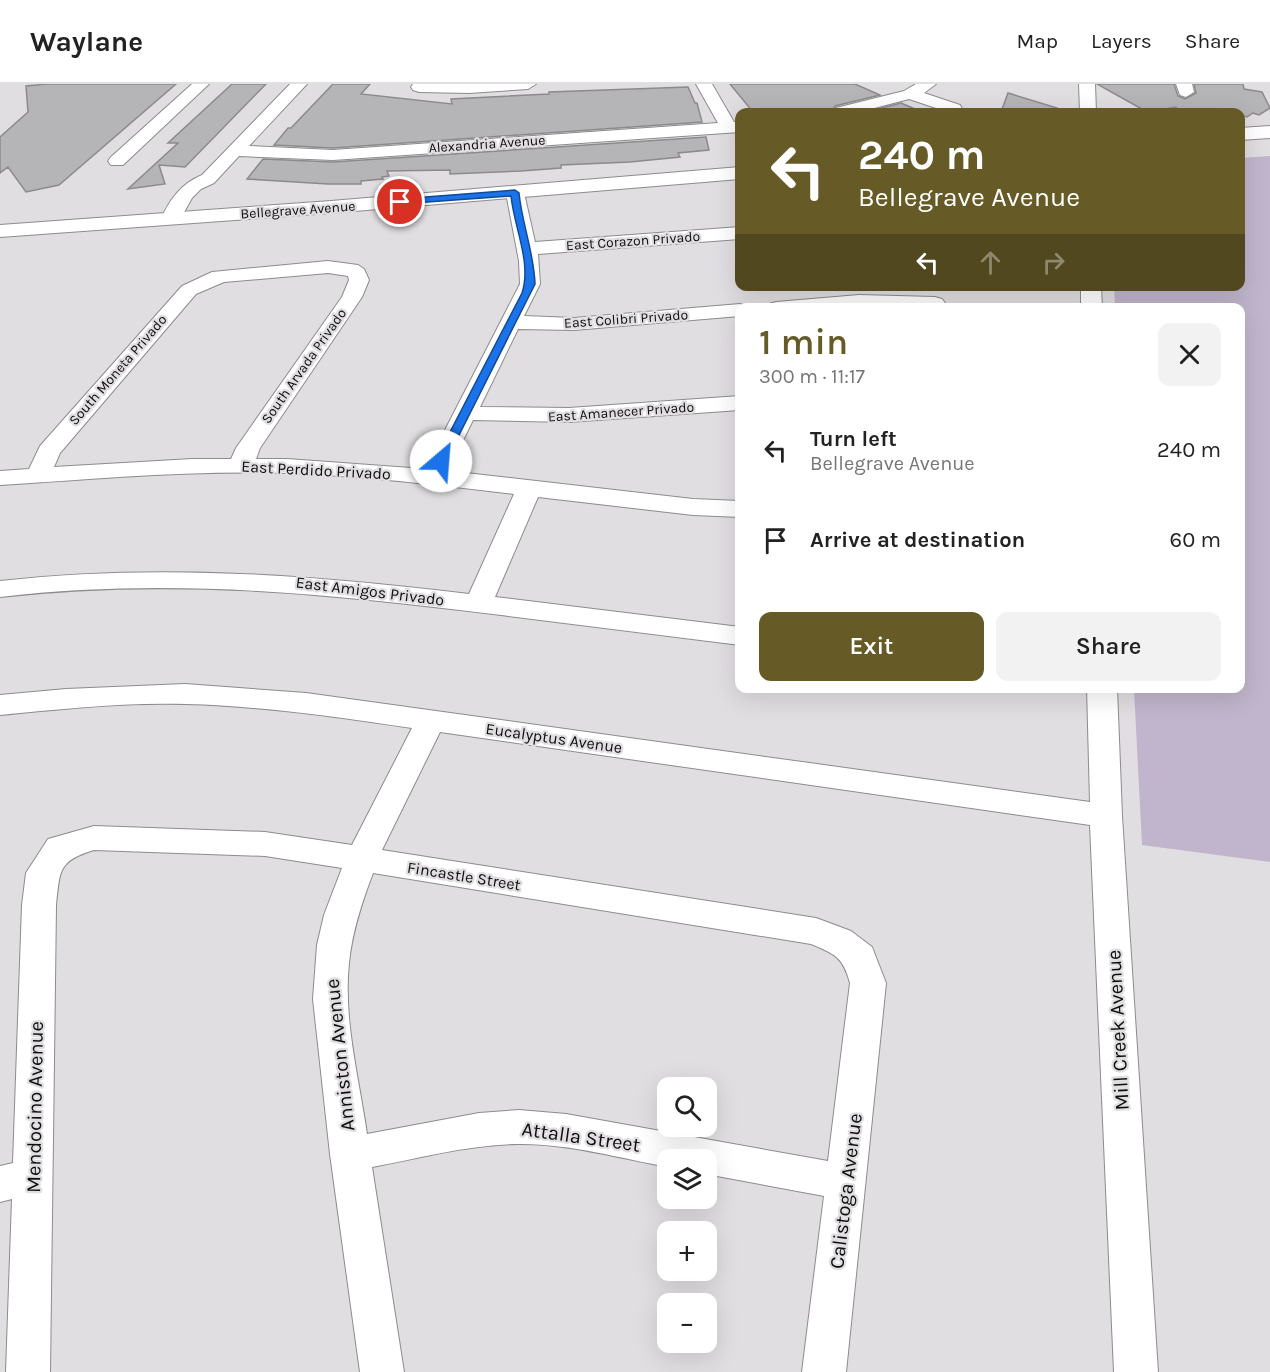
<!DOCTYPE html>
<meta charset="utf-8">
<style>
body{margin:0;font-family:Karla,sans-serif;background:#f2f2f2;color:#222;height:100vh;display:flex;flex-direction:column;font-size:22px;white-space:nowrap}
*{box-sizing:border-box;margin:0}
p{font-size:20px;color:#767676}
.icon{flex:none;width:33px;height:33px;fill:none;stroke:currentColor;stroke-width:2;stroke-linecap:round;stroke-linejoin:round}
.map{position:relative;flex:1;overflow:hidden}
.drawer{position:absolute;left:735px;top:219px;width:510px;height:390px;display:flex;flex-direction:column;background:#fff;border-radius:12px;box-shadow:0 6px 24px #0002}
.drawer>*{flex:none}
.banner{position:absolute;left:735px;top:24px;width:510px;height:183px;border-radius:12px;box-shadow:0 6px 24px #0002;background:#665b27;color:#fff;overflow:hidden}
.buttons{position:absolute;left:657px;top:993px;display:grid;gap:12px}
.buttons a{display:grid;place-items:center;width:60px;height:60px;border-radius:12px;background:#fff;box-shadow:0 6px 24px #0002;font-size:30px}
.pin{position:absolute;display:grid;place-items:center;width:51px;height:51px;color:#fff;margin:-26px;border:3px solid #fff;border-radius:50%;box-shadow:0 2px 6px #0007}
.me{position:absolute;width:66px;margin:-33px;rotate:27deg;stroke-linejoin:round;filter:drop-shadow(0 0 4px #0008)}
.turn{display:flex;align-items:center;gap:21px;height:126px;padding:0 24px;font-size:27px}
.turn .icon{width:78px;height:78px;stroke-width:2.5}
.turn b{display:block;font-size:42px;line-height:51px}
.lanes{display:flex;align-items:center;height:57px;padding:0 24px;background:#0003;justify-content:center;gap:30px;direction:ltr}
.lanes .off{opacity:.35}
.round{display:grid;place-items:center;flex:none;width:63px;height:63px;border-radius:12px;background:#f2f2f2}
.summary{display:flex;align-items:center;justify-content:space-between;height:102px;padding:0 24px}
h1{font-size:36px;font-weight:600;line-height:45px;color:#665b27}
.cta{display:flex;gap:12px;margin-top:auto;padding:12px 24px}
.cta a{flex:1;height:69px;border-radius:12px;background:#665b27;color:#fff;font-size:24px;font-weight:600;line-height:69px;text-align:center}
.cta a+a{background:#f2f2f2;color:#222}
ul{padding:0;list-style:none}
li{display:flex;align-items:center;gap:18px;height:90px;padding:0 24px}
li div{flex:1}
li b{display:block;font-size:22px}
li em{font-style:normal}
header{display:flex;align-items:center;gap:36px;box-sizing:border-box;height:84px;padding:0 30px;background:#fff;border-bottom:2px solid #e0e0e0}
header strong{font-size:28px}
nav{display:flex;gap:33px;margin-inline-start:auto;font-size:21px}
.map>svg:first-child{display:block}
.green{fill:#c0b5cc}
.building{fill:#b5b4b7;stroke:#8c8a8d;stroke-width:1.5}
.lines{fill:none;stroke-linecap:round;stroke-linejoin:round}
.minor-casing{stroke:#8c8b8d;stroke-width:2}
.major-casing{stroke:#8c8b8d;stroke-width:2}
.minor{fill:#fff;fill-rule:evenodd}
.major{fill:#fff;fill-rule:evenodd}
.route{fill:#1a73e8;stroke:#114b97;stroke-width:1.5}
.labels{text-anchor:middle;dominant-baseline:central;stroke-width:4.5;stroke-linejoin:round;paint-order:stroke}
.far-street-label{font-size:14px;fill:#0e0e0f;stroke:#e0dee1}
.street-label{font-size:16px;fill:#0e0e0f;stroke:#e0dee1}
.near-street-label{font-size:20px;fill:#0e0e0f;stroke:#e0dee1}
</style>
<header>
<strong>Waylane</strong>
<nav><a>Map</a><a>Layers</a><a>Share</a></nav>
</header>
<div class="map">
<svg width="1270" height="1288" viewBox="0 0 1270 1288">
<rect width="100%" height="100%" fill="#e0dee1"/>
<path class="green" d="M 1270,72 L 1270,778 L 1142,761 L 1134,605 L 1240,604 L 1240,224 L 1115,223 L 1114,203 L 1240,202 L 1241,74 Z"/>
<path class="building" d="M 47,0 L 176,0 L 59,101 L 26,108 L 8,83 L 0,89 L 0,53 L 28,28 L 26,2 Z
M 232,0 L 266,0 L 185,83 L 159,81 L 165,100 L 128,105 L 178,59 L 168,59 Z
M 333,0 L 370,0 L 361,10 L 452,20 L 451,15 L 549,10 L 549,8 L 688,3 L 695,19 L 697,19 L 702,38 L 333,64 L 274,61 L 288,44 L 291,44 Z
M 730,0 L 855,0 L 880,11 L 835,22 L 832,28 L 753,28 Z
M 1097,0 L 1174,0 L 1178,12 L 1185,15 L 1196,9 L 1194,0 L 1243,0 L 1244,5 L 1262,8 L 1270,24 L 1259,31 L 1253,29 L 1247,33 L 1240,31 L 1240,28 L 1180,28 L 1176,23 L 1147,28 Z
M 1008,9 L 1057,24 L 1056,28 L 1001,28 Z
M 901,19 L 922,28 L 866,28 Z
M 706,53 L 709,66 L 678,69 L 680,73 L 630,78 L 561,81 L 561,84 L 521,87 L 450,90 L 450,86 L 387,87 L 389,92 L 382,93 L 383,95 L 361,97 L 361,100 L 328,100 L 247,95 L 263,75 L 333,78 Z"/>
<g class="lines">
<defs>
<path id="minor" d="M 192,0 L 209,0 L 123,81 L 111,81 L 108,77 L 111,73 Z
M 290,0 L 307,0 L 249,62 L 333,66 L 718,39 L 696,0 L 712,0 L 734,38 L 740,38 L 740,48 L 333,76 L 239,72 L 214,99 L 201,105 L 192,114 L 178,139 L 164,139 L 161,135 C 170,115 181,100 202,91 Z
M 413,0 L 536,0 L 528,5 L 469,9 L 419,8 L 413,6 L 411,3 Z
M 916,0 L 936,0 L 924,9 L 960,21 L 962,25 L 960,28 L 948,28 L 909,15 L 859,28 L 834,28 L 836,24 L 904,7 Z
M 1079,0 L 1095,0 L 1096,28 L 1080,28 Z
M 1176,0 L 1192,0 L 1194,8 L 1186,13 L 1180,11 Z
M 515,103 L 522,105 L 524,109 L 535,158 L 740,143 L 740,155 L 538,170 L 540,200 L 524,232 L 574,234 L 740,220 L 749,224 L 740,224 L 740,232 L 574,246 L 518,245 L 480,323 L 569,324 L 740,312 L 740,326 L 569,338 L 473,336 L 448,387 L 693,415 L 740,417 L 740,433 L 693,431 L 538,413 L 495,513 L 740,543 L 740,561 C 660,551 581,541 501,531 C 330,510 173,493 0,513 L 0,497 C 158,479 311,491 469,510 L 514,410 C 439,401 363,392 287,389 C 191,386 95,395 0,401 L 0,387 L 29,385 L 40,362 L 182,202 L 212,188 L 328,177 L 358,181 L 364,185 L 369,196 L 362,213 L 260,364 L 256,375 L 287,375 L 425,385 L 520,200 L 519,177 L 506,109 L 508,105 ZM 328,189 L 348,192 L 349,196 L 342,213 L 236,364 L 231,375 L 192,375 L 54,383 L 60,369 L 196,210 L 224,198 Z
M 1081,202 L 1101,202 L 1102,224 L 1081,224 Z
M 859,211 L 935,213 L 942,215 L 945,219 L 942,224 L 766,224 L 769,220 L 776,218 Z
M 185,600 L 306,609 L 1090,718 L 1087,604 L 1117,604 L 1122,732 L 1158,1288 L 1114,1288 L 1090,741 L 440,648 L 382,766 L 816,834 L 851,847 L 872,863 L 886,899 L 846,1288 L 802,1288 L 824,1112 L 706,1090 L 706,1076 L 668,1076 L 668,1083 C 619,1074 567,1059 517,1060 C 468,1061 420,1074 372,1083 L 404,1288 L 360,1288 L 330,1070 L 313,915 L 317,861 L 324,831 L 342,784 L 265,772 L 94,766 C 58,777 60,786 56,821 L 50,1288 L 6,1288 L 12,1115 L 0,1118 L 0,1082 L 13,1079 L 22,821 L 26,789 L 48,755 L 94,742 L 265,748 L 352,761 L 412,644 C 337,633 262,622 186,620 C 125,618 61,625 0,631 L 0,611 L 66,605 ZM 373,789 L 811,860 C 835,870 843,873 850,899 L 828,1077 L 566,1030 L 519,1026 L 479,1029 L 367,1050 C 359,994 343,935 349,879 C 352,848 362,818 373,789 Z"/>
<path id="major" d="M 1270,42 L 1270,54 L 1240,56 L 1240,44 Z
M 740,83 L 740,95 L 331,129 L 0,153 L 0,141 L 331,117 Z"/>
</defs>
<use href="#minor" class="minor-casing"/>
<use href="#major" class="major-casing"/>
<use href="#minor" class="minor"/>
<use href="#major" class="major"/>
</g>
<path class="route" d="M 515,106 L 519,109 C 522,140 534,169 535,200 L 446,377 L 441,380 L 437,379 L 435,377 L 522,209 C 532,179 514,143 511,112 L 400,120 L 395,118 L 400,115 Z"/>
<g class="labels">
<g class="far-street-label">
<text transform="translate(487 60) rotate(-4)">Alexandria Avenue</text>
<text transform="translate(298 126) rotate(-4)">Bellegrave Avenue</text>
<text transform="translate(633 157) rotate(-4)">East Corazon Privado</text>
<text transform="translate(626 235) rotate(-4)">East Colibri Privado</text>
<text transform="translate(304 282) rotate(-55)">South Arvada Privado</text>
<text transform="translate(118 286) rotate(-49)">South Moneta Privado</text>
<text transform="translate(621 328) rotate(-4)">East Amanecer Privado</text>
</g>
<g class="street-label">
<text transform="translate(316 386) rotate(3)">East Perdido Privado</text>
<text transform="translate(370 507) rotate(7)">East Amigos Privado</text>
<text transform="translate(554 654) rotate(8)">Eucalyptus Avenue</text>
<text transform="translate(464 792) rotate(9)">Fincastle Street</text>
</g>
<g class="near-street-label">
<text transform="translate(1118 946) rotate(-93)">Mill Creek Avenue</text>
<text transform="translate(340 971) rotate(-96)">Anniston Avenue</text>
<text transform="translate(35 1023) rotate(-89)">Mendocino Avenue</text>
<text transform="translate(581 1053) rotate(8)">Attalla Street</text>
<text transform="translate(846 1107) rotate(-83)">Calistoga Avenue</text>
</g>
</g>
</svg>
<div class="buttons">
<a><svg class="icon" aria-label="search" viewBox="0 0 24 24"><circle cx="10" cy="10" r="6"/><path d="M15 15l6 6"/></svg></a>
<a><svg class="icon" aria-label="layers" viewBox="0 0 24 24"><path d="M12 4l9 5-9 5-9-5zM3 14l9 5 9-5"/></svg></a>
<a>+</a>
<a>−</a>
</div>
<div class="pin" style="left:400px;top:118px;background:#d93025"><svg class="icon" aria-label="arrive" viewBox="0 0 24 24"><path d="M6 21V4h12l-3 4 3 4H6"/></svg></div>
<svg class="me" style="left:441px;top:377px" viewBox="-20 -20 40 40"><circle r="19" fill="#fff"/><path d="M0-13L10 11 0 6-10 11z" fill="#1a73e8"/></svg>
<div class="banner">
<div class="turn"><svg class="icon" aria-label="left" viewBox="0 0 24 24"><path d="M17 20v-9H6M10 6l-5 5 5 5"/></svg><div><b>240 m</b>Bellegrave Avenue</div></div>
<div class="lanes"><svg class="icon" aria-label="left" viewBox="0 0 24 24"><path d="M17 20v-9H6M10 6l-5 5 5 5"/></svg><svg class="icon off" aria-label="ahead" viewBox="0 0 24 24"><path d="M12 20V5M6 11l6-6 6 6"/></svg><svg class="icon off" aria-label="right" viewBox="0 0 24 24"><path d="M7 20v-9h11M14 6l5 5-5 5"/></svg></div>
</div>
<section class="drawer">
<div class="summary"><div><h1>1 min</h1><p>300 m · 11:17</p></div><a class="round"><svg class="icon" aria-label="close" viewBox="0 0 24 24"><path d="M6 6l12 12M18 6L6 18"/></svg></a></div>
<ul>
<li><svg class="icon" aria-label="left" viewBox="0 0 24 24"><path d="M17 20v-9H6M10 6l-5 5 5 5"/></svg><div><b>Turn left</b><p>Bellegrave Avenue</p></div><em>240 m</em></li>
<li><svg class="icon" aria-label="arrive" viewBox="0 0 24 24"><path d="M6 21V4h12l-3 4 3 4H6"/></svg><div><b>Arrive at destination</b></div><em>60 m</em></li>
</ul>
<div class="cta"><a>Exit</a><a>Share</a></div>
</section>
</div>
